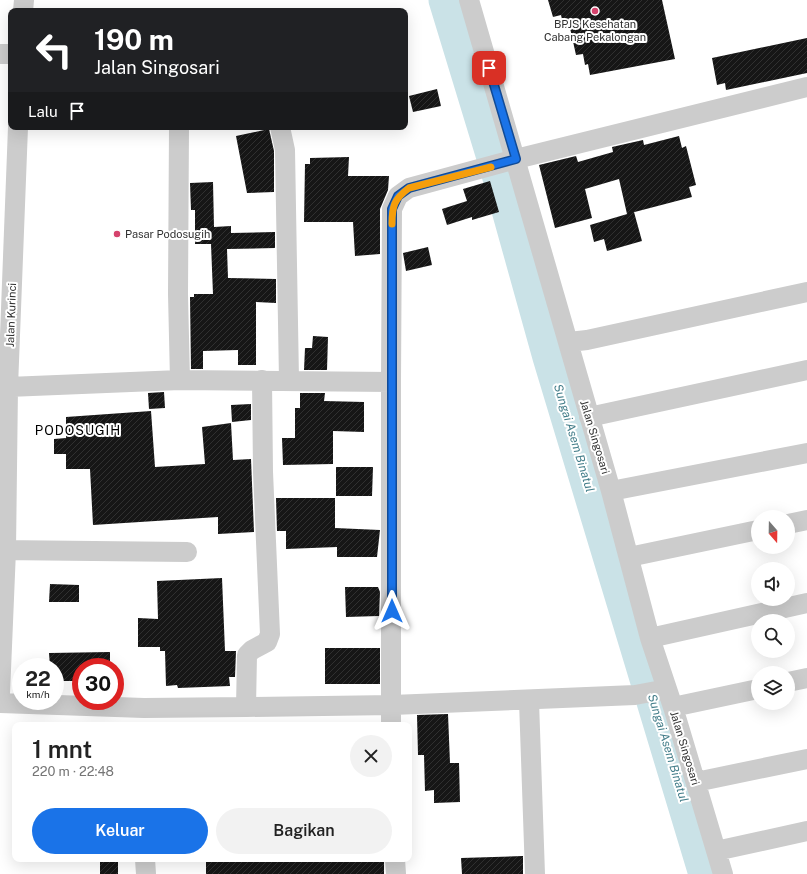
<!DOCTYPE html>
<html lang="id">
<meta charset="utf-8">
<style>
body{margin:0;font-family:"Public Sans",sans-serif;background:#f2f2f2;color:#222;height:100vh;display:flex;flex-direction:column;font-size:15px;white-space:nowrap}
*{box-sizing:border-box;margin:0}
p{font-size:13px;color:#767676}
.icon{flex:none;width:22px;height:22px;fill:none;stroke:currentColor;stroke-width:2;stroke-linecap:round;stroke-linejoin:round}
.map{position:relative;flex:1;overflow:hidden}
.details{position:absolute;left:12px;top:722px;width:400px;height:140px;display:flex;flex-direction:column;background:#fff;border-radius:8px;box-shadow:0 4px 16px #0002}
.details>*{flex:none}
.guide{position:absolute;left:8px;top:8px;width:400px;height:122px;border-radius:8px;box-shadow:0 4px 16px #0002;background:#202124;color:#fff;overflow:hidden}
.needle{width:26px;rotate:160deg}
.fabs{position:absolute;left:751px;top:510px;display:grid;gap:8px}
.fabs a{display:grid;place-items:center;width:44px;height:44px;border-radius:50%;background:#fff;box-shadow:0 4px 16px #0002;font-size:20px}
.speed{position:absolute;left:12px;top:658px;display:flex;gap:8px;font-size:20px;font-weight:700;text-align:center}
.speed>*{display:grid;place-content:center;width:52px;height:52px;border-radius:50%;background:#fff;box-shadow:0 4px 16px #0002;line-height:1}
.speed small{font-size:10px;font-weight:400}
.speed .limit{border:6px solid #d22;background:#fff;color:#111}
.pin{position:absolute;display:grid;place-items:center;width:34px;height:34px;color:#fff;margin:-17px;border-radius:8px;box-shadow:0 2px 6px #0006}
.me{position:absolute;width:44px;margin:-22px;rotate:0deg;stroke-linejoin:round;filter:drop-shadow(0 0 3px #0008)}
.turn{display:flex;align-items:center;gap:14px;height:84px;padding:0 20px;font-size:18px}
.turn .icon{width:52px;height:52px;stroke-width:2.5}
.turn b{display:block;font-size:28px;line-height:34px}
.then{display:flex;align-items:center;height:38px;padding:0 20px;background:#0003;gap:8px;font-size:15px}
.round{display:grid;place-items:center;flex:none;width:42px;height:42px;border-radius:21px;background:#f2f2f2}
.headline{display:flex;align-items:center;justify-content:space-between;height:68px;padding:0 20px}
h1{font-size:24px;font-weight:600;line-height:30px}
.action{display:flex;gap:8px;margin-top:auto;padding:8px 20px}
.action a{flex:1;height:46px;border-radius:24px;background:#1a73e8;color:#fff;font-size:16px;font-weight:600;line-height:46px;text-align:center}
.action a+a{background:#f2f2f2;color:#222}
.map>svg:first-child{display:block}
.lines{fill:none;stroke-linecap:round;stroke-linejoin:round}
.river{stroke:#cae2e7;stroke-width:35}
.building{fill:url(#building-hatch)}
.minor{stroke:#ccc;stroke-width:20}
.route-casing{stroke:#114b97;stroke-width:10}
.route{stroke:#1a73e8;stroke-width:7}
.slow{stroke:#f59e0b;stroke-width:7}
.poi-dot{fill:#d5426c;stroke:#fff;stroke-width:1.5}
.labels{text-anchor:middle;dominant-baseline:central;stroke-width:4;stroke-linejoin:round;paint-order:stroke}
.poi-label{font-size:11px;fill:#2f2f2f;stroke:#fff}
.street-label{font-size:11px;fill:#2f2f2f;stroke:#fff}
.water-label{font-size:12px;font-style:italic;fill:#447e8a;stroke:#fff}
.quarter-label{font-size:13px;letter-spacing:1px;fill:#000;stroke:#fff}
</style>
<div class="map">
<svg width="807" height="874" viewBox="0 0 807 874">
<defs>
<pattern id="building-hatch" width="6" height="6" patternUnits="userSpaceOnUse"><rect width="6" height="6" fill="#161616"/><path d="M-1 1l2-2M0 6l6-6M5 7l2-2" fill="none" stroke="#303030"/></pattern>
</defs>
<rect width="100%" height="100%" fill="#fff"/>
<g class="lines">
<path class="river" d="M 446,0 L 499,174 L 550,357 L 706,874"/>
</g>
<path class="building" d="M 548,0 L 662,0 L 675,59 L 590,75 L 588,64 L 585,65 L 583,54 L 576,55 L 570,28 L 564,28 L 561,15 L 553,17 Z
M 807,38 L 807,73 L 726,90 L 725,83 L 717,85 L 712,58 Z
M 437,89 L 441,106 L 413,112 L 409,96 Z
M 269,129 L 274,151 L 274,192 L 247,193 L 236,136 Z
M 679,136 L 682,148 L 686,146 L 696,185 L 689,187 L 692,197 L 627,214 L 619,179 L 585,189 L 592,218 L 555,228 L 539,165 L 576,156 L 578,162 L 613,152 L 612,147 L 643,140 L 644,145 Z
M 349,157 L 348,176 L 389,176 L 388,190 L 380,209 L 380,254 L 355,256 L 353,222 L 304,222 L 305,164 L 310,164 L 310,158 Z
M 490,181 L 499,212 L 472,220 L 472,217 L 447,225 L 442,209 L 467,201 L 463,189 Z
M 213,182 L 214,227 L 231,226 L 231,233 L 275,232 L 275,248 L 227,249 L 228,278 L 276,279 L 276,303 L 256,302 L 256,365 L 238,365 L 238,350 L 203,351 L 203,369 L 191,369 L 190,297 L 194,297 L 194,294 L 213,294 L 211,244 L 195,244 L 195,210 L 191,210 L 190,183 Z
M 634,212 L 642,241 L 607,251 L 604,239 L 594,242 L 590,225 Z
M 428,247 L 432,265 L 406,271 L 403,253 Z
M 313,336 L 328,337 L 327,370 L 304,370 L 305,348 L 312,348 Z
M 164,392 L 165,408 L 149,409 L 148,393 Z
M 300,393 L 325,393 L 324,401 L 364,402 L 364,432 L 333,431 L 333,464 L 283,465 L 282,438 L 295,438 L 295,408 L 300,408 Z
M 251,404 L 251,420 L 232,422 L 231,405 Z
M 151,411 L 155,467 L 205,464 L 202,427 L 231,423 L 233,460 L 251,459 L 254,532 L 218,534 L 218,517 L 93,525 L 90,469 L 66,469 L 66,454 L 54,454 L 54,439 L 66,438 L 66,417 Z
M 336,467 L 373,467 L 372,496 L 336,496 Z
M 276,498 L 335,498 L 335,528 L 380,530 L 377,557 L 337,557 L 337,547 L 286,549 L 286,531 L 277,531 Z
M 222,578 L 225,651 L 236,651 L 235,677 L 229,677 L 230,686 L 178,688 L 177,685 L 166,686 L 165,651 L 160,651 L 160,647 L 138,647 L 138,618 L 158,619 L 157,581 Z
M 50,584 L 79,585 L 79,602 L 49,602 Z
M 345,587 L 378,587 L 380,592 L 379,616 L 346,617 Z
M 325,648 L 380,648 L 380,684 L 325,684 Z
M 110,652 L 110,667 L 81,667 L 81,681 L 55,681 L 55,667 L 50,667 L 49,653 Z
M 448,714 L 450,763 L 459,763 L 460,802 L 434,803 L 434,790 L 425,791 L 424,755 L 418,755 L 417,715 Z
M 523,856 L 523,874 L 462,874 L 461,858 Z
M 100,859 L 118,859 L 118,874 L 100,874 Z
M 206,859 L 384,859 L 384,874 L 206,874 Z"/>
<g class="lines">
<path class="minor" d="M 469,0 L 611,491 L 650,638 L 673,707 L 723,874
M 23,11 L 24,0
M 0,54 L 11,54
M 179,127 L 178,294 L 180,380
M 280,127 L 285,150 L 289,380
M 569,342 L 587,340 L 807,292
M 8,387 L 180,380 L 391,382 L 392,209 L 398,196 L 409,188 L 516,159 L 807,87
M 589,417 L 807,370
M 611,491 L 807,453
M 788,524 L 807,520
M 0,550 L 187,552
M 629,557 L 758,530
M 650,638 L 807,603
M 788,682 L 807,678
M 0,694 L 6,550 L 8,387 L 18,127
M 529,701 L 535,874
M 0,703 L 144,708 L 246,707 L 392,705 L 635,695 L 667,689
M 246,707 L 247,655 L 252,650 L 267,642 L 270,634 L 263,472 L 262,380
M 673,707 L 758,689
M 391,725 L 391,382
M 696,782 L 807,759
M 716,851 L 807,831
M 145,859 L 146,874
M 395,859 L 396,874"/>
</g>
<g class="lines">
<defs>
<path id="route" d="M 392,611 L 392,209 L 398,196 L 409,188 L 516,159 L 489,68"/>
</defs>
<use href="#route" class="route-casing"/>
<use href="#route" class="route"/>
<path class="slow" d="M 392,224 C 392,206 394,199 409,188 L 491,167"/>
</g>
<g class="poi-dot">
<circle cx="595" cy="11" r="4"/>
<circle cx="117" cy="234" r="4"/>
</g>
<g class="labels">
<g class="poi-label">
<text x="595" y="24">BPJS Kesehatan<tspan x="595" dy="13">Cabang Pekalongan</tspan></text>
<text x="125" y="234" text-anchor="start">Pasar Podosugih</text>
</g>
<g class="street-label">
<text transform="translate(11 315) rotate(-88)">Jalan Kurinci</text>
<text transform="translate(595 437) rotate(73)">Jalan Singosari</text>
<text transform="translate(685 748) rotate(73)">Jalan Singosari</text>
</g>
<g class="water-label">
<text transform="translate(574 438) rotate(73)">Sungai Asem Binatul</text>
<text transform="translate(668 748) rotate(73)">Sungai Asem Binatul</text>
</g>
<g class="quarter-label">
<text x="78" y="430">PODOSUGIH</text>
</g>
</g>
</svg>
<div class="fabs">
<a><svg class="needle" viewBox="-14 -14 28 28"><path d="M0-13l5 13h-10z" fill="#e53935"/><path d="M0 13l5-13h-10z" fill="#767676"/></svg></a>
<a><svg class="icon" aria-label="sound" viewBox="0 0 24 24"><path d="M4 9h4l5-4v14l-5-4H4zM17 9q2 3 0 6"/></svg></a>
<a><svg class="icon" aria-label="search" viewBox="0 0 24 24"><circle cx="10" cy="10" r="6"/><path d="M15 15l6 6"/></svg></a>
<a><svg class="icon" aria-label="layers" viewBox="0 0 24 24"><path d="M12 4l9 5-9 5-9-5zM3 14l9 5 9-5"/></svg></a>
</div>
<div class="speed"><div>22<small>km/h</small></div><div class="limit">30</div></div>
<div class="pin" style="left:489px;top:68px;background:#d93025"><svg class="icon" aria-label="arrive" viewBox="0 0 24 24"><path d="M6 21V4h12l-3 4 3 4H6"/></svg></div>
<svg class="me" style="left:392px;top:611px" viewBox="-20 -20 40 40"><path d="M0-17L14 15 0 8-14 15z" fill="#1a73e8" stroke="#fff" stroke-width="4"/></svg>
<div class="guide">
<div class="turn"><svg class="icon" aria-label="left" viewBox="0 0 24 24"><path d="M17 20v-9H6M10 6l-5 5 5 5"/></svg><div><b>190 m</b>Jalan Singosari</div></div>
<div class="then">Lalu<svg class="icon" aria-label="arrive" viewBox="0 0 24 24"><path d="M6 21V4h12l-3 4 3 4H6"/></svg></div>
</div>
<section class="details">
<div class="headline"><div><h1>1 mnt</h1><p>220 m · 22:48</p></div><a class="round"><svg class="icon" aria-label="close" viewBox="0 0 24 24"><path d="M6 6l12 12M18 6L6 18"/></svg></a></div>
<div class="action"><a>Keluar</a><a>Bagikan</a></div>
</section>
</div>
